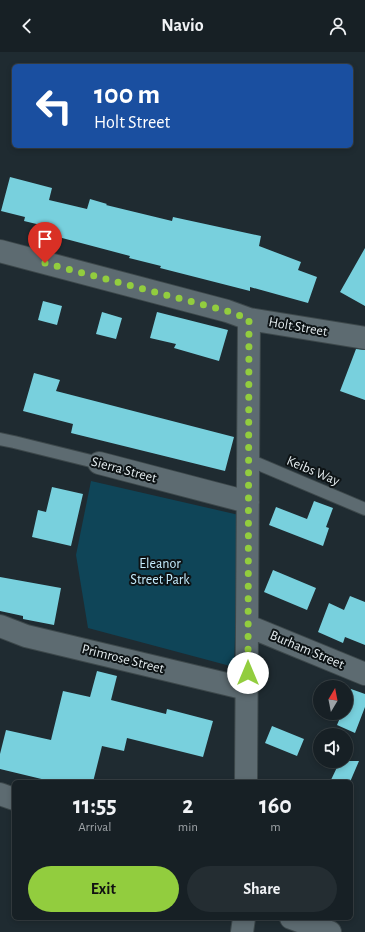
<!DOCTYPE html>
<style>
body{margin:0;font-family:"Alegreya Sans",sans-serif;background:#242d32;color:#f1f3f6;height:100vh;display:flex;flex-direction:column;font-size:15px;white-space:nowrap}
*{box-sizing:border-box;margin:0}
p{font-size:13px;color:#9ea3a7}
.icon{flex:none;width:22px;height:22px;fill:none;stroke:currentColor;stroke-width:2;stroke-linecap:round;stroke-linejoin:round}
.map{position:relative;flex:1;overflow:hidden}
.sheet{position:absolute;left:12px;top:728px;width:341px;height:140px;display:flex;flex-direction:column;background:#172025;border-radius:6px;box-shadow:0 2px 6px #0003,0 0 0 1px #363e42}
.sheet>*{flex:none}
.hud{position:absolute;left:12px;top:12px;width:341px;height:84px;border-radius:6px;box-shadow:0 2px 6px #0003,0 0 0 1px #363e42;background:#1a4fa0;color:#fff;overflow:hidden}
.needle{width:26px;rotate:10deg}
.buttons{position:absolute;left:313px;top:628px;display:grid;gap:8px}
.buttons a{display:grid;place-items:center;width:40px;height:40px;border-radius:50%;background:#172025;box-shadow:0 2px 6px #0003,0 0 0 1px #363e42;font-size:20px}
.pin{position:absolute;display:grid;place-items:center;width:34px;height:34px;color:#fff;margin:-41px -17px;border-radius:50% 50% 50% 0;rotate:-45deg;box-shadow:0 0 4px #0007}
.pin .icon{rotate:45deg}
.me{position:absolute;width:44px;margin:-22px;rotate:0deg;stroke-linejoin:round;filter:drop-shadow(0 0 3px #0008)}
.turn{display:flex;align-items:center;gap:14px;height:84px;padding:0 16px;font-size:18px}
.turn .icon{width:52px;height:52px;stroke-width:2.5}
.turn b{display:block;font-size:28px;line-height:34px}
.eta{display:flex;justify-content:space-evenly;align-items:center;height:68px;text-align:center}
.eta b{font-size:24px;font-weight:700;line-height:28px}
.button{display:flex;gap:8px;margin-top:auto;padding:8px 16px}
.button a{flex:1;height:46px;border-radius:24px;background:#92cd3e;color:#111;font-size:16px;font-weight:700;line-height:46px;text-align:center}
.button a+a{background:#242d32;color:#f1f3f6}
header{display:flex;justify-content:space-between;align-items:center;height:52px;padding:0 16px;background:#172025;font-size:18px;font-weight:700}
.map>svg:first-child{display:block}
.green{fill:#0f4558}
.building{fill:#78d0dd}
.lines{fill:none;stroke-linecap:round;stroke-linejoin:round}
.lane-casing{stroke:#3d484b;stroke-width:14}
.street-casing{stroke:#3d484b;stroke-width:24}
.lane{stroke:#5d6b71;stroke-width:12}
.street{stroke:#5d6b71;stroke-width:22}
.route{stroke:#92cd3e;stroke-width:7;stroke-dasharray:0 12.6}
.labels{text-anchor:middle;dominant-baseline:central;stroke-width:4;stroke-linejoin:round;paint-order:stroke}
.street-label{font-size:14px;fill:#e3ebee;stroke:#0d1315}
.park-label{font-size:14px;fill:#c4ebfc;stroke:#0d1315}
</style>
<header><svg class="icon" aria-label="back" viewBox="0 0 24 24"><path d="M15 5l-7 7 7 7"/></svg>Navio<svg class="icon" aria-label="person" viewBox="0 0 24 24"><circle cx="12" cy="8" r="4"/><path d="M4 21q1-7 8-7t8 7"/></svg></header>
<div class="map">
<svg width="365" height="880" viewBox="0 0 365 880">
<rect width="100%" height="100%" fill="#1f2b31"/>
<path class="green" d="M 91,429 L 239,463 L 234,615 L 88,576 L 76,503 Z"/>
<path class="building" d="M 10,125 L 52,136 L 49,148 L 87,157 L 90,147 L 107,152 L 106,153 L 172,169 L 173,165 L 261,184 L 259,194 L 301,210 L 298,218 L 317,225 L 308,251 L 250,235 L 250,239 L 160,216 L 161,214 L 129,206 L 130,204 L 47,182 L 49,175 L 24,169 L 25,165 L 1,159 Z
M 365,196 L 365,254 L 340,240 Z
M 43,249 L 62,254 L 57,273 L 38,268 Z
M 102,260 L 122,266 L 116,287 L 96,282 Z
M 157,260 L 228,278 L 219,309 L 174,296 L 176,292 L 150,286 Z
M 356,297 L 365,298 L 365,348 L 340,339 Z
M 34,321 L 60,328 L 56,339 L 234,385 L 225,419 L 71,381 L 73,372 L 23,359 Z
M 52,435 L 83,442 L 71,494 L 32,485 L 38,458 L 46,460 Z
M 314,449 L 333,456 L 326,475 L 329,476 L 323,494 L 269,473 L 276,455 L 307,467 Z
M 273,518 L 316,536 L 307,558 L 264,540 Z
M 0,525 L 61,536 L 54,573 L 23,567 L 23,564 L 0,559 Z
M 350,544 L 365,550 L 365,593 L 345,585 L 343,591 L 318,580 L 329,551 L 344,558 Z
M 97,619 L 117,624 L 111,648 L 166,662 L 167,657 L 213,669 L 203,705 L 127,686 L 124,699 L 102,694 L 93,730 L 54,730 L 0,717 L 0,702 L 6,678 L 51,688 L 63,639 L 90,645 Z
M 351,637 L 365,642 L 365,655 L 355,681 L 337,673 L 342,661 L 346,661 L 346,650 Z
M 272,674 L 304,687 L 297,704 L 265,691 Z
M 340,709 L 359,709 L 350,730 L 330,730 Z"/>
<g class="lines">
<defs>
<path id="lane" d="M 0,387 L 14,390 L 99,411
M 249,408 L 365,457"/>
<path id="street" d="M 0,199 L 227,259 L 249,267 L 365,286
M 99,411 L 248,450
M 0,574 L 26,584 L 247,637
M 248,574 L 365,622
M 246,730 L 249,267
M 0,742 L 14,747
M 291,866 L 330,880
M 242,880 L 244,866"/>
</defs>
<use href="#lane" class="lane-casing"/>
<use href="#street" class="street-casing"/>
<use href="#lane" class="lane"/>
<use href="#street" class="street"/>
</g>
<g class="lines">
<path class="route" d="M 45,211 L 227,259 L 249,267 L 248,621"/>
</g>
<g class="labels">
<g class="street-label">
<text transform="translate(298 275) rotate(10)">Holt Street</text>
<text transform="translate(124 418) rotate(15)">Sierra Street</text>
<text transform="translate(313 419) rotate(23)">Keibs Way</text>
<text transform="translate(307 598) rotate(23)">Burham Street</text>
<text transform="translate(123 607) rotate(14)">Primrose Street</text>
</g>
<g class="park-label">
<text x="160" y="512">Eleanor<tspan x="160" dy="16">Street Park</tspan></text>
</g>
</g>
</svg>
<div class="buttons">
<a><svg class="needle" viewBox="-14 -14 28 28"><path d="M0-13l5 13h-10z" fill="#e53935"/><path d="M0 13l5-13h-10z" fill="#9ea3a7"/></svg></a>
<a><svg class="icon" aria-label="sound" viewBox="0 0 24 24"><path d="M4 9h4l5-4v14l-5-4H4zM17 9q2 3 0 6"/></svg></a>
</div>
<div class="pin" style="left:45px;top:211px;background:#d93025"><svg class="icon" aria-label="arrive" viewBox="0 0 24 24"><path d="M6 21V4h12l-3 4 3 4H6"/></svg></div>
<svg class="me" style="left:248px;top:621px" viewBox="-20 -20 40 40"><circle r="19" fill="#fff"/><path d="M0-13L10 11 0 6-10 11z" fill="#92cd3e"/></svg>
<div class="hud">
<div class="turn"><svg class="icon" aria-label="left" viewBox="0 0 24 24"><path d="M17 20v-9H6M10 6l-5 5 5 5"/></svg><div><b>100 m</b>Holt Street</div></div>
</div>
<section class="sheet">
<div class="eta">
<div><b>11:55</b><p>Arrival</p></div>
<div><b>2</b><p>min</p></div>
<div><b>160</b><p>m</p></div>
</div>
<div class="button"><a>Exit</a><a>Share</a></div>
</section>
</div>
